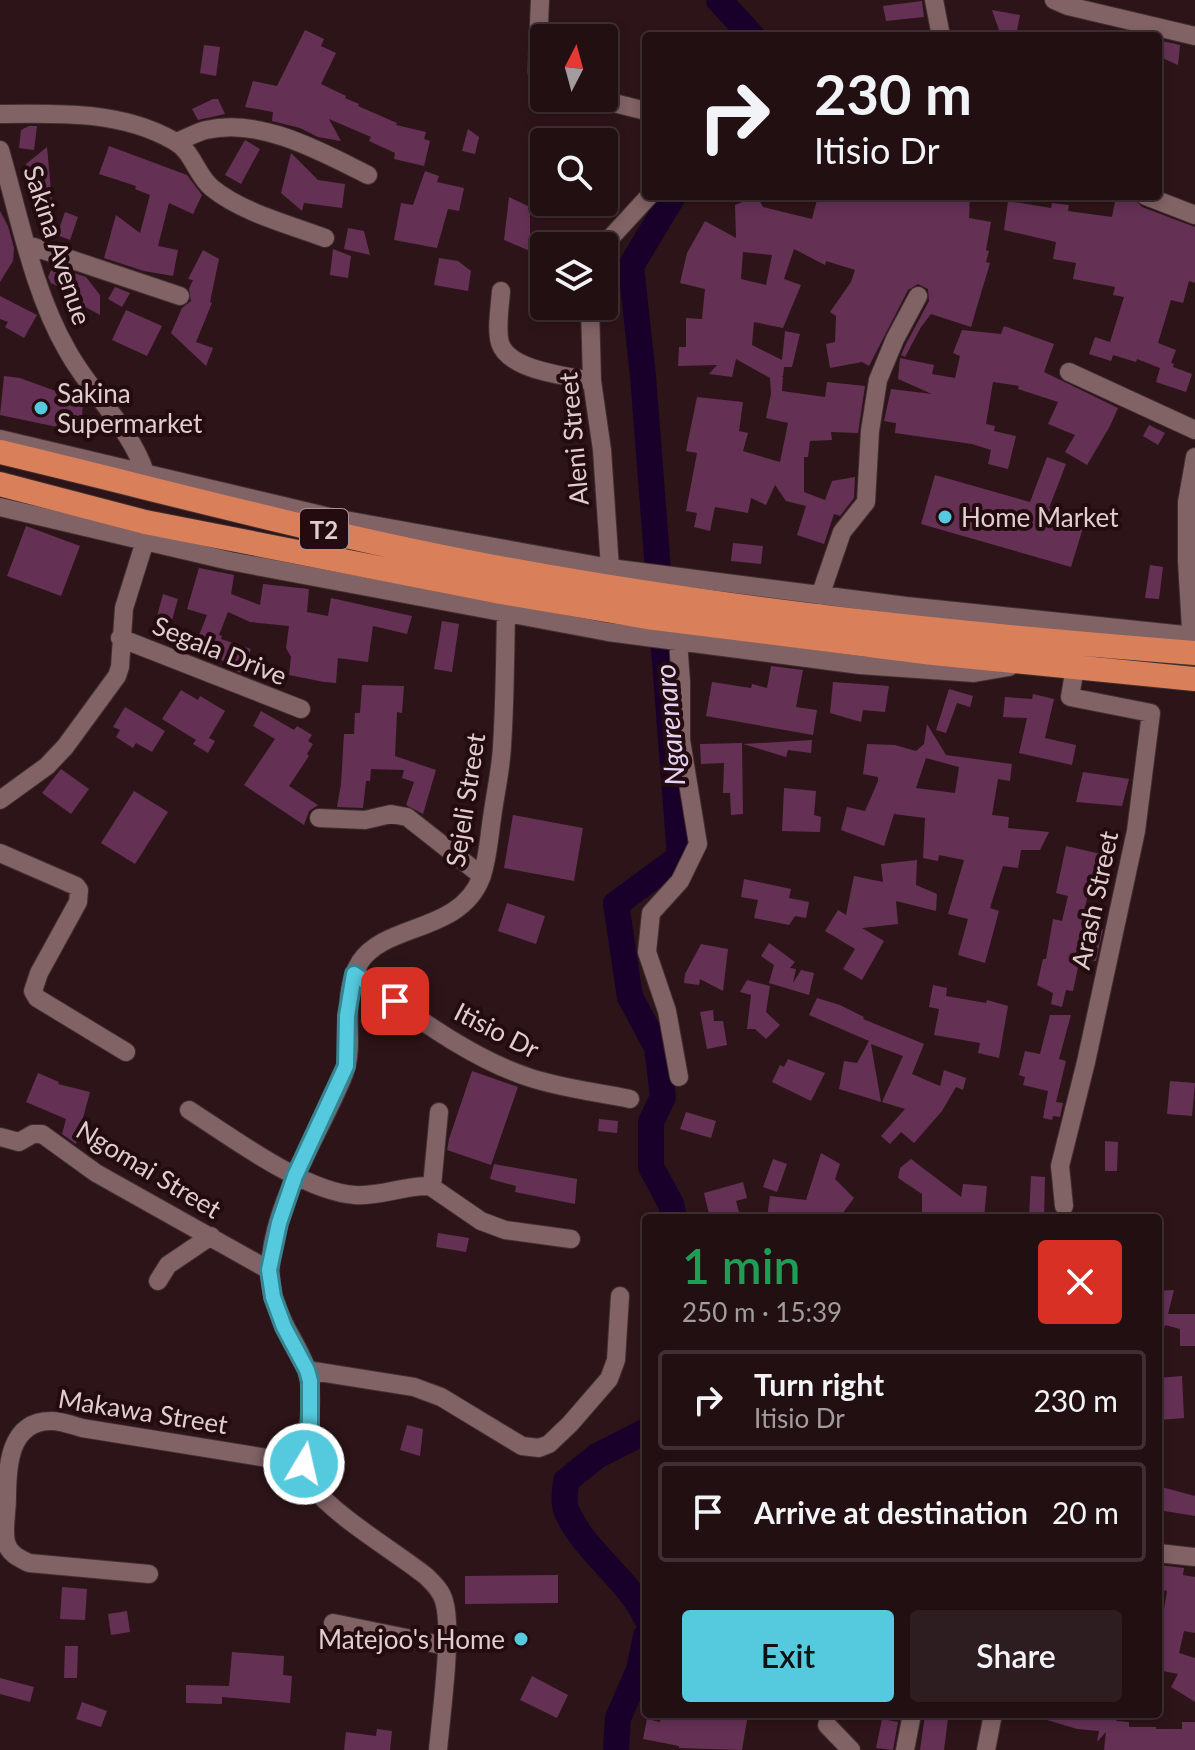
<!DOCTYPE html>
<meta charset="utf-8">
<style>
body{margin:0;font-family:Lato,sans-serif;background:#2e1d20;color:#f1f3f6;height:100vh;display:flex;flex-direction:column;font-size:30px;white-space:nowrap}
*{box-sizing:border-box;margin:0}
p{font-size:26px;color:#a29c9f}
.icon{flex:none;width:44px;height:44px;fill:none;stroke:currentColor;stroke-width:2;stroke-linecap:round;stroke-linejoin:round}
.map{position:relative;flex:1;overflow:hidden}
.panel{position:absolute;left:642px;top:1214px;width:520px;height:504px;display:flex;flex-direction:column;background:#220f12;border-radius:8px;box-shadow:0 4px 12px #0003,0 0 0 2px #3f2f32}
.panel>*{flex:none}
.hud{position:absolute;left:642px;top:32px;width:520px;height:168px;border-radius:8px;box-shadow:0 4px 12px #0003,0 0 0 2px #3f2f32;background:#220f12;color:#f1f3f6;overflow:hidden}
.needle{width:52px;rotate:6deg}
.fabs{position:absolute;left:530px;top:24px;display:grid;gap:16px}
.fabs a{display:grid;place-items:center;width:88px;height:88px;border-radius:8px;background:#220f12;box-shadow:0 4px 12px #0003,0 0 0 2px #3f2f32;font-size:40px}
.pin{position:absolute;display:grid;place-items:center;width:68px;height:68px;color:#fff;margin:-34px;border-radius:16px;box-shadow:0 4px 12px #0006}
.me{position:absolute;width:88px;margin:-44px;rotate:9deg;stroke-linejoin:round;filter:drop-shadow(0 0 6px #0008)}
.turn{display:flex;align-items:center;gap:28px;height:168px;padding:0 40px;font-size:36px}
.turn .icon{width:104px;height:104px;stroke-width:2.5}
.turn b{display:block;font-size:56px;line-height:68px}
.round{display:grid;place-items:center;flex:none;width:84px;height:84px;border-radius:8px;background:#2e1d20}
.head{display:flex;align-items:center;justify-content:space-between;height:136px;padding:0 40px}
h1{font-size:48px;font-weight:600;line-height:60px;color:#1e9e55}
.button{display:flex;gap:16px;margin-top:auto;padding:16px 40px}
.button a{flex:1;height:92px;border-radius:8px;background:#55cade;color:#111;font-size:32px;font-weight:600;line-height:92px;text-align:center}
.button a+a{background:#2e1d20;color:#f1f3f6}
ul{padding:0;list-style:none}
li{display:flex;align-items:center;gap:24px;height:100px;margin:0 16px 12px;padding:0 24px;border:4px solid #3f2f32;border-radius:8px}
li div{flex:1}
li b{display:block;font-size:30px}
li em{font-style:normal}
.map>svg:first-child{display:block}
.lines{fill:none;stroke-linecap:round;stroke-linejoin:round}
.river{stroke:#19002b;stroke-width:26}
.building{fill:#643155;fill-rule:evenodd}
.minor-casing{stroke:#412f31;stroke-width:20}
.highway-casing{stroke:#412f31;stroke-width:26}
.minor{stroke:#816265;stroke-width:18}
.highway{stroke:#d9805a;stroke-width:24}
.route-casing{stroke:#378390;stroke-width:20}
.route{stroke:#55cade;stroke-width:14}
.poi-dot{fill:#55cade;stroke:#230b0f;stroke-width:3}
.labels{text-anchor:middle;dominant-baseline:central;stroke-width:8;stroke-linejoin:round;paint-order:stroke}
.shield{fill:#230b0f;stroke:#a79395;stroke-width:2}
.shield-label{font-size:24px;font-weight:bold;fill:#dfcdcf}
.street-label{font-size:26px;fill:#dfcdcf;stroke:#230b0f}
.poi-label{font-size:26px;fill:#dfcdcf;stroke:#230b0f;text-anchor:start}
.water-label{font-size:28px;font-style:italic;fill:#e3d3f4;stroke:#230b0f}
</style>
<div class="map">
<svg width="1195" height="1750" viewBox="0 0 1195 1750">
<rect width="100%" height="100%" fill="#2d1418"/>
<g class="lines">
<path class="river" d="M 719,0 L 752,36
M 673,196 L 631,266 L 643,376 L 680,857 L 616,904 L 630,997 L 657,1047 L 663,1097 L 651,1122 L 651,1167 L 671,1204 L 674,1218
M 646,1431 L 597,1456 L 566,1481 C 565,1491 563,1503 567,1512 C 585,1552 627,1578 646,1617
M 616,1750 L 618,1718 L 639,1670 L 646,1636"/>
</g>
<path class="building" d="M 922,1 L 924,17 L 886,21 L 883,6 Z
M 992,10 L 1020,15 L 1016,36 L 1001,36 Z
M 305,30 L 324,39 L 321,46 L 336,53 L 321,84 L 346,96 L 345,98 L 359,104 L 358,106 L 397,123 L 396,125 L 426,132 L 424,139 L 430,141 L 424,166 L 394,159 L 395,153 L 369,141 L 371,137 L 329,119 L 341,141 L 318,137 L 300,128 L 272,121 L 273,112 L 245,107 L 253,81 L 277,86 Z
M 1158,40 L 1180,45 L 1178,65 L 1158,56 Z
M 204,45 L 220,47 L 216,76 L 200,73 Z
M 213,99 L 218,99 L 225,114 L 198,120 L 192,109 Z
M 29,126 L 37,126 L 34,150 L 19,148 L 21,130 Z
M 468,129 L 479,137 L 475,154 L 462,151 Z
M 245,140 L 260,149 L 241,184 L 225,175 Z
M 109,146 L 187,175 L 202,195 L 193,214 L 169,203 L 158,246 L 178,250 L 173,276 L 144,271 L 104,258 L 116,215 L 140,233 L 150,195 L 135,189 L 136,186 L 99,174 Z
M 47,147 L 52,202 L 40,204 L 38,191 L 29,191 L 26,164 Z
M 291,153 L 318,180 L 345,184 L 342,208 L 304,203 L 302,211 L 281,193 Z
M 425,171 L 439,176 L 437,182 L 464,188 L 459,211 L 448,209 L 437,248 L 394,240 L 401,203 L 413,205 Z
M 757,196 L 763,207 L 812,219 L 818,196 L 889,196 L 935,201 L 935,196 L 970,196 L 969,218 L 991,222 L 986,250 L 989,251 L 986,262 L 990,263 L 971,327 L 931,314 L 921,327 L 905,357 L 901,355 L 906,344 L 929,301 L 928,289 L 918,284 L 908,290 L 869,366 L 862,362 L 830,368 L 826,344 L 835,342 L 836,316 L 830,312 L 851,282 L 855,270 L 826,261 L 825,265 L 794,249 L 784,279 L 801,285 L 783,328 L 754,322 L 752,345 L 782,360 L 785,331 L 800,334 L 792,367 L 784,367 L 783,376 L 781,376 L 783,377 L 782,391 L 825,397 L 827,382 L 865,386 L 858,433 L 831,432 L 832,440 L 810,441 L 808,457 L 804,457 L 804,492 L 825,500 L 832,481 L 855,477 L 854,498 L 840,516 L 834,514 L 824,544 L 797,535 L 806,506 L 786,501 L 775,485 L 766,505 L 751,498 L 748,513 L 715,507 L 710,531 L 694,527 L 697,513 L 686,511 L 697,453 L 686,451 L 697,397 L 743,402 L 739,431 L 748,433 L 743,451 L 780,462 L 788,423 L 766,418 L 771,394 L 770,378 L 736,359 L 732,377 L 709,374 L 717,365 L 678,366 L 679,347 L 686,347 L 686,318 L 702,319 L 705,289 L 680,283 L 687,253 L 705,221 L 736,238 L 735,205 ZM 743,252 L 772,255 L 766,285 L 741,279 Z
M 1116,196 L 1134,198 L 1142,207 L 1195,227 L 1195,283 L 1189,281 L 1183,303 L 1171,300 L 1158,343 L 1176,350 L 1171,363 L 1174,364 L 1173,367 L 1192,374 L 1186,392 L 1156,382 L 1160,368 L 1137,359 L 1136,362 L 1113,355 L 1111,361 L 1089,354 L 1095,337 L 1110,342 L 1124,297 L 1113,295 L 1115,287 L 1073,279 L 1076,263 L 1053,259 L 1056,242 L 1004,230 L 1008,201 L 1051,208 L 1052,203 L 1069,205 L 1068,211 L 1112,217 Z
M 509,197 L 530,207 L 530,251 L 504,240 Z
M 0,211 L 8,226 L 14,248 L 13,261 L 0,282 Z
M 65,212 L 78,217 L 70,240 L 57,235 Z
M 348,228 L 364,231 L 370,255 L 344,249 Z
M 333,249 L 351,256 L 348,278 L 330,275 Z
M 203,250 L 219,259 L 210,302 L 212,303 L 196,342 L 213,348 L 206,366 L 171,333 L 182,308 L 191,301 L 189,289 L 193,280 L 188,279 Z
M 439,258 L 458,261 L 471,271 L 468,291 L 434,285 Z
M 53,266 L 86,277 L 100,295 L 100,315 L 76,302 L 80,296 L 51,283 L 48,277 Z
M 115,287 L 130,293 L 122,307 L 108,299 Z
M 0,296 L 37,315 L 24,338 L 5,327 L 8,322 L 0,319 Z
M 126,310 L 162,326 L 147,356 L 112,340 Z
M 1004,326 L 1054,344 L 1044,372 L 1118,408 L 1110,426 L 1087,465 L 1065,452 L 1075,435 L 1048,424 L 1058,402 L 1018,389 L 1019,386 L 993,382 L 986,424 L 995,426 L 994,431 L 1016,436 L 1008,469 L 988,464 L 991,450 L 972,444 L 895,433 L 896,423 L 884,421 L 891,389 L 932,394 L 898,379 L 900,358 L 934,365 L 932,374 L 955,378 L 960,356 L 953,353 L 962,330 L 1001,334 Z
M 4,376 L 20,378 L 83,401 L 81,432 L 0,415 Z
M 1149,425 L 1165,433 L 1158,445 L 1143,436 Z
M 1047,457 L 1066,464 L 1049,508 L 1086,518 L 1071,567 L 921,524 L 935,475 L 1030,502 Z
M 26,526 L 80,546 L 61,596 L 7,576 Z
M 733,543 L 763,546 L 761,564 L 731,561 Z
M 1150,565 L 1163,567 L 1159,599 L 1145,598 Z
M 199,568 L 234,575 L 231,594 L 260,605 L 263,584 L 309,589 L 307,612 L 328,616 L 331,598 L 412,616 L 407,634 L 373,626 L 368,662 L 338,658 L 336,683 L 324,682 L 289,675 L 291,657 L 286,648 L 289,626 L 250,622 L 228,612 L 219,635 L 222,636 L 221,639 L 251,649 L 241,673 L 223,666 L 224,661 L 167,644 L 169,632 L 198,638 L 207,615 L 187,609 Z
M 163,594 L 178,599 L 168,634 L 153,631 Z
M 442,621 L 459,624 L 452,672 L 434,669 Z
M 771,666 L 803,670 L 796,707 L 817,710 L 813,735 L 706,716 L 712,682 L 751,688 L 752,684 L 767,688 Z
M 833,682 L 889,686 L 885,712 L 863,710 L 861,722 L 830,713 Z
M 362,685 L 404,686 L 402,713 L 397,712 L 395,756 L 436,770 L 423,814 L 406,805 L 414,782 L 402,778 L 404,770 L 371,769 L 370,781 L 366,781 L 363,808 L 337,807 L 341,784 L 344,734 L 354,734 L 355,713 L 360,713 Z
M 949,689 L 973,696 L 970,707 L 957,703 L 946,733 L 936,730 Z
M 181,690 L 198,700 L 200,696 L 225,711 L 209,738 L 215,741 L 208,753 L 193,744 L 196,740 L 162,719 Z
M 1033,694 L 1054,699 L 1045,738 L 1076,745 L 1072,765 L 1019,753 L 1027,718 L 1003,717 L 1005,697 L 1032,699 Z
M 125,707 L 165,731 L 152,752 L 136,743 L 133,748 L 116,737 L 120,730 L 113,727 Z
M 261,711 L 294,730 L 297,726 L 312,735 L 308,741 L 313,744 L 307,754 L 309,756 L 289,786 L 318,805 L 309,811 L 304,825 L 244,785 L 275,739 L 253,726 Z
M 927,724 L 946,755 L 1012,764 L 1010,781 L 998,779 L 992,815 L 1009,817 L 1008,828 L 1049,832 L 1040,850 L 1021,850 L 1018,868 L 1003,866 L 990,908 L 999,911 L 985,963 L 958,955 L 968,919 L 948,914 L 964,860 L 939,855 L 938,861 L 923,858 L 925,818 L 894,814 L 884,846 L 841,830 L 847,807 L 865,811 L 878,781 L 878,777 L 863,774 L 867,744 L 895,745 L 916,751 L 924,744 ZM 926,758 L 959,767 L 955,793 L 916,788 Z
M 812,740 L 811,753 L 788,750 L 786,757 L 743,744 Z
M 742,743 L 743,814 L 731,815 L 730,793 L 723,793 L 724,763 L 701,764 L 700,744 Z
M 61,769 L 89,789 L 71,814 L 42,793 Z
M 1083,772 L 1129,779 L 1122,806 L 1076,802 Z
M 784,788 L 816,791 L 814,815 L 821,817 L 820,832 L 782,831 Z
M 134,791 L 168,812 L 135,864 L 101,843 Z
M 513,815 L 583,828 L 574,881 L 504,868 Z
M 1066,846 L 1114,857 L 1108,880 L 1092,877 L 1081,924 L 1103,929 L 1096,961 L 1080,958 L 1073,991 L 1066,990 L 1062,1007 L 1051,1004 L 1053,993 L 1037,985 L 1043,959 L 1046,959 L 1053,919 L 1062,921 L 1068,896 L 1056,893 Z
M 917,860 L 916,885 L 937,894 L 936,911 L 896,901 L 898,924 L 862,928 L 884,941 L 862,980 L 843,969 L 855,949 L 825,931 L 838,910 L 846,915 L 854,876 L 883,882 L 881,864 Z
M 744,879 L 791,889 L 789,898 L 809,902 L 806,918 L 795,916 L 789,925 L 754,918 L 758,900 L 741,897 Z
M 507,903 L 545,916 L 536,944 L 498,931 Z
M 769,943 L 795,962 L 790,968 L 796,969 L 793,983 L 801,970 L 814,973 L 809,995 L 769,983 L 774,965 L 761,956 Z
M 701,944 L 728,949 L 723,991 L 700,979 L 699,985 L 684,983 L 685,974 Z
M 747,980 L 770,986 L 766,1012 L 780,1025 L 766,1039 L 755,1029 L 747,1029 L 751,995 L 740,992 Z
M 933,985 L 947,988 L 946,996 L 986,1003 L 987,1000 L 1008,1006 L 999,1058 L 978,1053 L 980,1043 L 934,1035 L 939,1009 L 929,1007 Z
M 817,998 L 840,1005 L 864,1017 L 863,1019 L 924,1044 L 912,1074 L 940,1086 L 944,1070 L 966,1078 L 963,1090 L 956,1087 L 942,1111 L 914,1143 L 901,1132 L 890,1144 L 881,1136 L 905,1109 L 882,1102 L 903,1056 L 871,1044 L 881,1102 L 839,1089 L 844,1061 L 857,1063 L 869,1041 L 809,1015 Z
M 713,1010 L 714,1021 L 723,1021 L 727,1045 L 707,1049 L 700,1012 Z
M 1050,1015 L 1071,1015 L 1059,1059 L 1066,1061 L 1056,1102 L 1063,1103 L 1060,1117 L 1053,1116 L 1052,1120 L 1043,1118 L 1048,1091 L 1023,1085 L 1025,1077 L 1019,1075 L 1025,1051 L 1040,1054 Z
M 788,1059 L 825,1073 L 811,1101 L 772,1082 L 780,1065 L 784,1067 Z
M 472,1071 L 518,1087 L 491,1165 L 447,1150 L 449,1139 Z
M 38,1073 L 59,1082 L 58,1084 L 90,1092 L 76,1144 L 62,1134 L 66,1119 L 26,1102 Z
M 1170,1081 L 1195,1083 L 1192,1116 L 1167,1114 Z
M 686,1112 L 716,1121 L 711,1138 L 680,1129 Z
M 599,1119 L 618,1121 L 617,1133 L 598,1131 Z
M 1105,1141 L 1118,1142 L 1117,1171 L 1105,1171 Z
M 821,1153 L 840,1164 L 835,1179 L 854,1198 L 839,1218 L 767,1217 L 770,1196 L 806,1200 Z
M 773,1159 L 787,1164 L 777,1192 L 763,1187 Z
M 911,1159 L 961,1197 L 963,1184 L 987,1186 L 984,1218 L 922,1218 L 922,1194 L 898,1178 L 900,1168 Z
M 494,1164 L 577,1179 L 575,1204 L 515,1192 L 516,1186 L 490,1179 Z
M 1031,1176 L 1045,1177 L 1044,1218 L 1029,1218 Z
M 743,1182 L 747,1198 L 736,1201 L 739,1212 L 710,1218 L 704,1193 Z
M 438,1233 L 469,1238 L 466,1252 L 436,1247 Z
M 1174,1290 L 1168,1314 L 1195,1314 L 1195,1346 L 1180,1346 L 1180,1329 L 1165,1325 L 1162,1336 L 1158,1335 L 1158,1291 Z
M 1182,1376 L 1184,1418 L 1159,1420 L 1158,1378 Z
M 407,1425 L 423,1429 L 420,1456 L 400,1450 Z
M 1158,1486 L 1195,1496 L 1195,1516 L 1158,1510 Z
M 1158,1565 L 1184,1568 L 1183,1575 L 1195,1577 L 1195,1633 L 1184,1631 L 1179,1653 L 1195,1658 L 1195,1702 L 1171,1687 L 1178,1674 L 1158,1670 L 1158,1646 L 1167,1591 L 1158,1589 Z
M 558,1575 L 558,1603 L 465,1604 L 465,1576 Z
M 62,1587 L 87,1589 L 85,1620 L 60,1619 Z
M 127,1611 L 130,1632 L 111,1635 L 108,1614 Z
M 65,1646 L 78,1646 L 77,1678 L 64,1678 Z
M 232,1652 L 284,1656 L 283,1675 L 292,1676 L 290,1703 L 222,1697 L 222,1704 L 186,1703 L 186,1685 L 229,1686 Z
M 532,1676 L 568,1695 L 557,1718 L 520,1700 Z
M 0,1678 L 34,1687 L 30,1702 L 0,1694 Z
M 82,1702 L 107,1711 L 101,1727 L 76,1719 Z
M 661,1714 L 748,1714 L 742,1750 L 679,1748 L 679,1746 L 643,1739 L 647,1719 L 660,1722 Z
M 1037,1714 L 1069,1714 L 1101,1719 L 1102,1714 L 1122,1714 L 1116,1721 L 1129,1722 L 1129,1727 L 1156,1727 L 1156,1729 L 1182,1729 L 1182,1722 L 1195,1722 L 1195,1750 L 1104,1750 L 1106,1732 L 1097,1742 L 1099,1731 L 1077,1729 L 1037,1717 Z
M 925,1715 L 948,1718 L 944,1750 L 920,1750 Z
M 882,1719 L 898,1722 L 893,1750 L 876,1748 Z
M 377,1729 L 392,1731 L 390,1750 L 344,1750 L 346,1732 L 376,1736 Z"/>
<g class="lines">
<defs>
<path id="minor" d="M 540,0 L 537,71 L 544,83
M 934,0 L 941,36
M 1054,0 L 1068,6 L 1195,36
M 594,98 L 646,111
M 0,114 C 59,113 122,111 174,141 C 193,151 196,175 212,188 C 243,213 288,224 325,238
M 177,142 C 187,138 197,132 206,130 C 260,117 322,152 368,175
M 0,150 C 19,215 33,291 67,350 C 91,394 130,426 146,475
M 1146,196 L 1195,215
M 28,245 L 180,296
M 603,246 L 649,196
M 501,291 C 500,307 496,328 500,343 C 509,371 568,376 592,381
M 590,306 L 592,381 L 602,450 L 610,568
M 1069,372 L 1195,430
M 0,439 L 334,518 L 610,568 L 906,606 L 1195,636
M 0,507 L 230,561 L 608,632 L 860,665 L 974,673 L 1009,667
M 820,596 L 842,532 L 866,502 L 870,431 L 878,380 L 895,339 L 918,296
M 120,638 L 301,709
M 678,641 L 681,682 L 681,740 L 698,844 L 680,881 L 651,913 L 647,952 L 667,1011 L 679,1077
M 1192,646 L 1187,561 L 1187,502 L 1195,457
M 0,800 L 47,766 L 65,747 L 117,676 L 120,667 L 124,608 L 145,541
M 319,818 L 365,820 L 391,814 L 407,817 L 482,876
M 0,853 L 76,886 L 79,890 L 78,902 L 39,973 L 33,991 L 37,998 L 126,1052
M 354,974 C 407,1010 467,1057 528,1077 C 560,1088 596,1092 630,1099
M 189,1110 C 231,1137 305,1192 355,1195 C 380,1197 405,1185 430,1186 L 481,1221 L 505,1230 L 571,1239
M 0,1137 L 19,1142 L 33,1134 L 42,1134 L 96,1173 L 269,1270
M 432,1186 L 439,1112
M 1064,1206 L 1060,1166 L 1086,1062 L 1136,831 L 1151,713 L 1070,697 L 1075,667
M 158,1281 L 168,1265 L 211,1236
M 307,1370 L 414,1387 L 441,1397 L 522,1446 L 539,1448 L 549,1444 L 570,1424 L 609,1379 L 616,1360 L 620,1296
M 1158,1553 L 1195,1557
M 149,1574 L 29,1563 C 19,1558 9,1554 6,1542 C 3,1529 7,1512 7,1498 C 7,1467 9,1421 51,1421 C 61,1421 72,1425 82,1428 L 304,1464
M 333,1623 L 446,1646
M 827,1725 L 851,1750
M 438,1750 C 441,1716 453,1629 444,1601 C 441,1590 433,1583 426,1576 C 393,1550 336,1517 312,1486 C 307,1480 304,1471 304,1463 C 305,1434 314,1410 309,1379 C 304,1351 280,1325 273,1296 C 256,1226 319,1138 344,1074 C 357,1040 338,998 360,962 C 385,923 460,933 481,878 C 488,859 489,837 492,818 C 495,794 501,770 502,746 C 505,702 505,657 506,613
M 905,1750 L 912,1714
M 986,1750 L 993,1714"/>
<path id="highway" d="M 0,452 C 168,492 335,538 505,569 C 733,611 964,635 1195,653
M 0,484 L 145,522 L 501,592 L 647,617 L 933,653 L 1195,679"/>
</defs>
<use href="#minor" class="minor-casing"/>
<use href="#highway" class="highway-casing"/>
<use href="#minor" class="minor"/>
<use href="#highway" class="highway"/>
</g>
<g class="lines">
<defs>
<path id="route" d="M 304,1464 L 310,1431 L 310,1381 L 307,1370 L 284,1327 L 273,1297 L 269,1270 L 279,1223 L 295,1176 L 346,1066 L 347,1016 L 354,974 L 395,1001"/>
</defs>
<use href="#route" class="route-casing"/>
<use href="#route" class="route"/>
</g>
<g class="poi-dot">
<circle cx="41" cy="408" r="8"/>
<circle cx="945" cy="517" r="8"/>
<circle cx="521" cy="1639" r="8"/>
</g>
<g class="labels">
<rect class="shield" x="300" y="509" width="48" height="40" rx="6"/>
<g class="shield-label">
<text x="324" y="529">T2</text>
</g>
<g class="street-label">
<text transform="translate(58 245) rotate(72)">Sakina Avenue</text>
<text transform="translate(573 439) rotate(-95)">Aleni Street</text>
<text transform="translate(220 650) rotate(22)">Segala Drive</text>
<text transform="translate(465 800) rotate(-81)">Sejeli Street</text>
<text transform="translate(1094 900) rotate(-78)">Arash Street</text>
<text transform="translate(497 1030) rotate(27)">Itisio Dr</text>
<text transform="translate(149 1169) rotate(31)">Ngomai Street</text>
<text transform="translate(143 1411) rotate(9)">Makawa Street</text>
</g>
<g class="poi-label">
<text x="57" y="393">Sakina<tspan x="57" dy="30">Supermarket</tspan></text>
<text x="961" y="517">Home Market</text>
<text x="505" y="1639" text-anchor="end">Matejoo's Home</text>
</g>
<g class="water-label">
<text transform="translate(669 725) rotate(-95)">Ngarenaro</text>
</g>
</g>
</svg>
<div class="fabs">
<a><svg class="needle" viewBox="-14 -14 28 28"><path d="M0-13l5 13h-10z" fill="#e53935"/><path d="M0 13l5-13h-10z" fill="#a29c9f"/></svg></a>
<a><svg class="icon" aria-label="search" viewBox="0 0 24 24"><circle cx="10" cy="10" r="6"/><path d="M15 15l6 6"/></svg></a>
<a><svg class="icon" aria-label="layers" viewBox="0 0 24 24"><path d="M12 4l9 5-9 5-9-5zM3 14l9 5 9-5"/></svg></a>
</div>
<div class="pin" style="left:395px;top:1001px;background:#d93025"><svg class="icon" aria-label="arrive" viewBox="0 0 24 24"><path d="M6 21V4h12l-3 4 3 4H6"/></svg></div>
<svg class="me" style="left:304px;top:1464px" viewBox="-20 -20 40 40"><circle r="17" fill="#55cade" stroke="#fff" stroke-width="3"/><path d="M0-11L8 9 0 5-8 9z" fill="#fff"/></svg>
<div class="hud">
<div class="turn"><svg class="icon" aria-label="right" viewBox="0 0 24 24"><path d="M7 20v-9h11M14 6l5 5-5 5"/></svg><div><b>230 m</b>Itisio Dr</div></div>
</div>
<section class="panel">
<div class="head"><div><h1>1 min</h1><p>250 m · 15:39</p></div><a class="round" style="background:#d93025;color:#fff"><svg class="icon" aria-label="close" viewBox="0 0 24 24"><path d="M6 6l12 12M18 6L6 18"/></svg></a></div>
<ul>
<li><svg class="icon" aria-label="right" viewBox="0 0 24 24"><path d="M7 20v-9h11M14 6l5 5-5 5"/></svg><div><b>Turn right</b><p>Itisio Dr</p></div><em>230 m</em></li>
<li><svg class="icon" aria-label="arrive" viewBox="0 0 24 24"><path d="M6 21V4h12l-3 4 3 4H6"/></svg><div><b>Arrive at destination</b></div><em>20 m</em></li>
</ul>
<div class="button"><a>Exit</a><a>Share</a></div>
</section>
</div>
